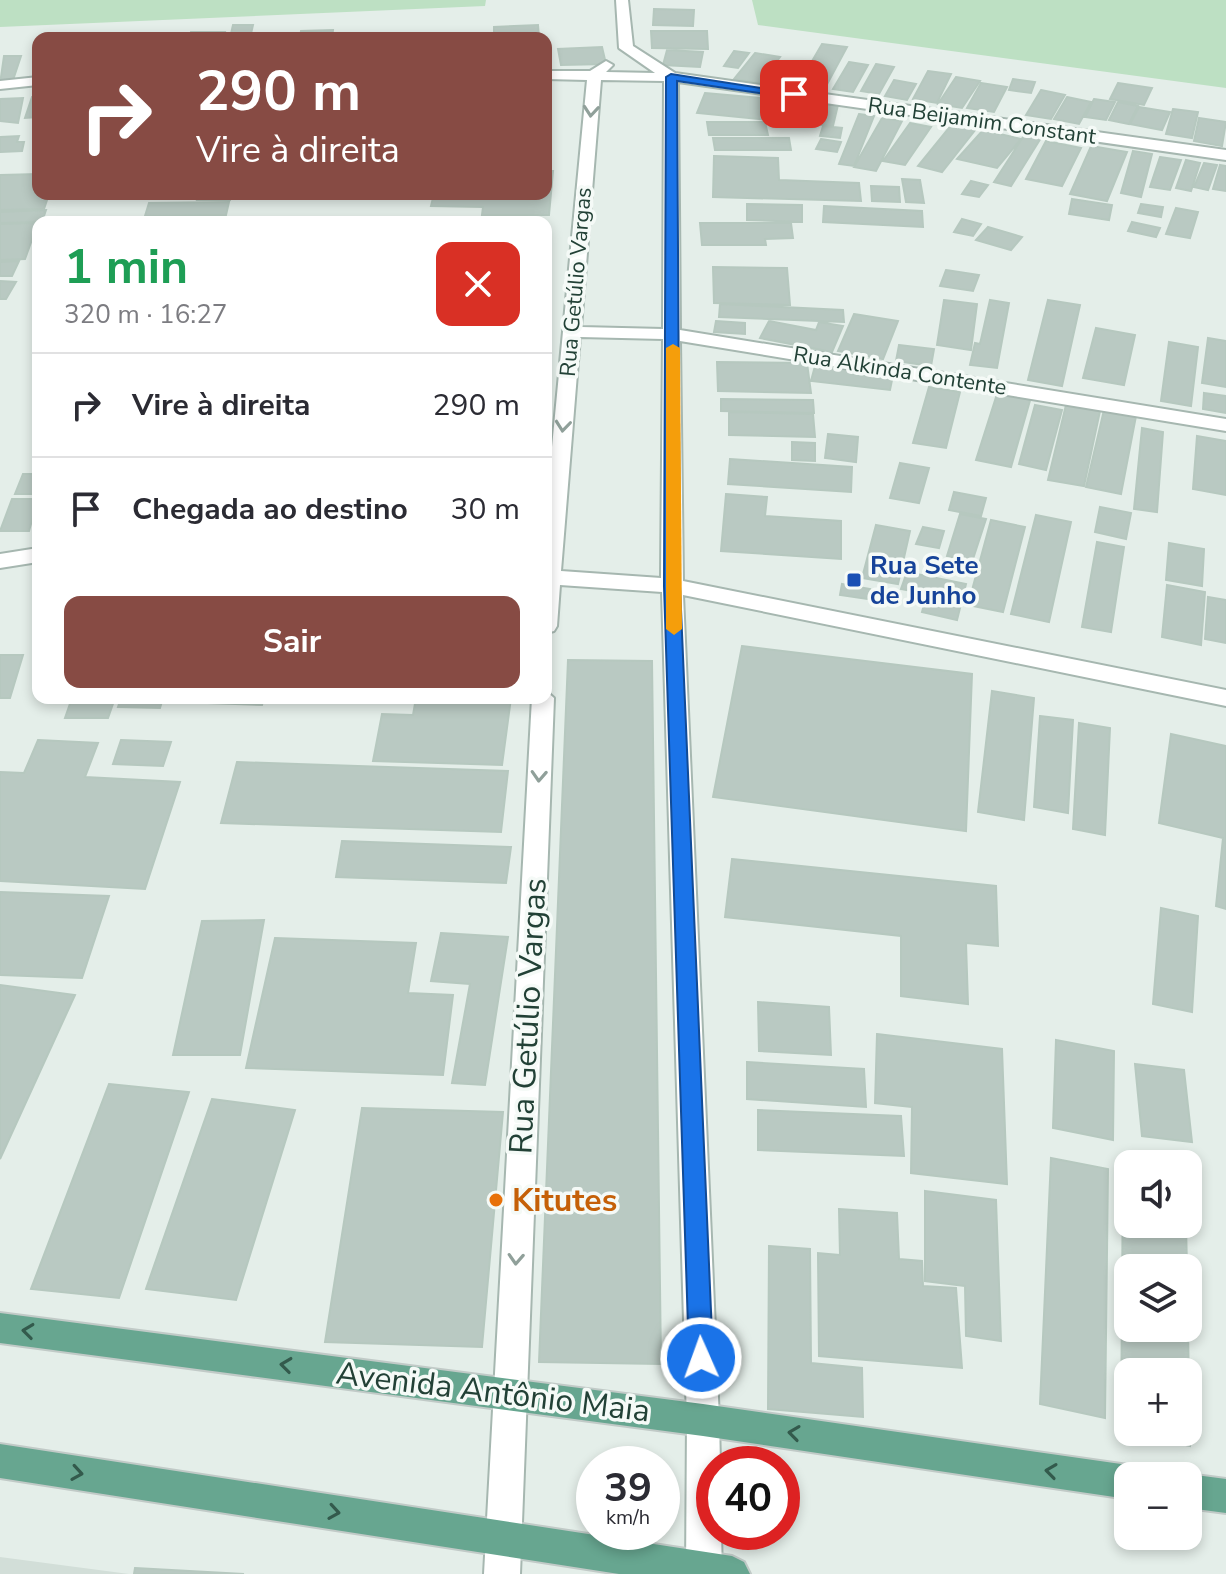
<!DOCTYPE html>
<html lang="pt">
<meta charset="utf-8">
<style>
body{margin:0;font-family:"Nunito Sans",sans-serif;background:#f2f2f3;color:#2b2b33;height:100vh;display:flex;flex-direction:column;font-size:30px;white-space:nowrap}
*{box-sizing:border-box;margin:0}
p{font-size:26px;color:#7c7c81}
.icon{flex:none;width:44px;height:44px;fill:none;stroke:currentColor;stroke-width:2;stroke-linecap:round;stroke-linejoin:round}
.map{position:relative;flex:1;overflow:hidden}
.side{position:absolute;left:32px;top:216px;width:520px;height:488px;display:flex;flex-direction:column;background:#fff;border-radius:16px;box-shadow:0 4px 12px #0003}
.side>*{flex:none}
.guide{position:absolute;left:32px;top:32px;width:520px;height:168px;border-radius:16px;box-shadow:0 4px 12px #0003;background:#874b44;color:#fff;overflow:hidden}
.buttons{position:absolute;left:1114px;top:1150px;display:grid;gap:16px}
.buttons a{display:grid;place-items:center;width:88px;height:88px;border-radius:16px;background:#fff;box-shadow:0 4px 12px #0003;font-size:40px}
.speed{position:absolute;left:576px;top:1446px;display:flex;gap:16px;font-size:40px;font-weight:700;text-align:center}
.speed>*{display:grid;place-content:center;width:104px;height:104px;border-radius:50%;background:#fff;box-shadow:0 4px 12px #0003;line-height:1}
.speed small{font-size:20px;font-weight:400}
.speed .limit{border:12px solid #d22;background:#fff;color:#111}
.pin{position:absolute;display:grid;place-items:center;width:68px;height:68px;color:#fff;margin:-34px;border-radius:16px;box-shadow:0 4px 12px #0006}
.me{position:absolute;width:88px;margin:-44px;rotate:358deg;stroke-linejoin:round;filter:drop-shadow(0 0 6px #0008)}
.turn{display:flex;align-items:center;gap:28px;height:168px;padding:0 32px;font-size:36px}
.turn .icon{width:104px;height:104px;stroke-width:2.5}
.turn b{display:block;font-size:56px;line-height:68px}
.round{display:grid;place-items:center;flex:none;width:84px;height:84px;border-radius:16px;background:#f2f2f3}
.summary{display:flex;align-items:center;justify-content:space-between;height:136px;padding:0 32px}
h1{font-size:48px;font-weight:700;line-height:60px;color:#1e9e55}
.primary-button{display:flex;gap:16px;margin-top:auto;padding:16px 32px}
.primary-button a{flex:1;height:92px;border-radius:16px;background:#874b44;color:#fff;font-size:32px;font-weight:700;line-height:92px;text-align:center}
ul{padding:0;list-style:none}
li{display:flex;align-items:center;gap:24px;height:104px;padding:0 32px;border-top:2px solid #e1e1e2}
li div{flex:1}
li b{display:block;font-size:30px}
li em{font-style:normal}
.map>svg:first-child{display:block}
.built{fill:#d2ded8}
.green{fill:#bde0c3}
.building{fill:#b9c9c2;stroke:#b6c8bf;stroke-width:2;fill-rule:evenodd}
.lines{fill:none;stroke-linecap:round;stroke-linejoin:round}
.minor-casing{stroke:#a6b7b0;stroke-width:4}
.major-casing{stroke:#c1cac7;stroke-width:4}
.minor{fill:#fff;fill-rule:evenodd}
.major{fill:#67a690;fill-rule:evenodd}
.oneway{stroke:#90a09a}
.oneway2{stroke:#335a4c}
.route{fill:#1a73e8;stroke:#114b97;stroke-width:2}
.slow{fill:#f59e0b}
.transit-dot{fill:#1a4fb4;stroke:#f5faf7;stroke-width:3}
.food-dot{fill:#e8710a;stroke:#f5faf7;stroke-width:3}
.labels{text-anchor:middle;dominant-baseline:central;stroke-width:7;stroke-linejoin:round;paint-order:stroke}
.far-street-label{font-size:22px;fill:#224136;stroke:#f5faf7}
.transit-label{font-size:26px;font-weight:bold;fill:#164399;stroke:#f5faf7;text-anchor:start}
.near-street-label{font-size:32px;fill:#224136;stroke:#f5faf7}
.near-food-label{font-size:32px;font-weight:bold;fill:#c56008;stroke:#f5faf7;text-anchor:start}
</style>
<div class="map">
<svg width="1226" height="1574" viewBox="0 0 1226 1574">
<rect width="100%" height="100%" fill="#e4eee9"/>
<path class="built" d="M 0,1557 L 129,1574 L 0,1574 Z"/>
<path class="green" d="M 0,0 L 486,0 L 485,6 L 0,27 Z
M 752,0 L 1226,0 L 1226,88 L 758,25 Z"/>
<path class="building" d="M 654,9 L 694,10 L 693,26 L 653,25 Z
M 233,25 L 253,25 L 250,38 L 230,38 Z
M 538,25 L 539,38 L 494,38 L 494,27 Z
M 333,30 L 332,38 L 300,38 L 301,31 Z
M 651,31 L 707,31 L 708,49 L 652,48 Z
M 191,32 L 225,32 L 224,38 L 190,38 Z
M 822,44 L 847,47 L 824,90 L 797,87 Z
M 602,47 L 606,64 L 561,65 L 558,49 Z
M 667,50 L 703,52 L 700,67 L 663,65 Z
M 734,51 L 749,53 L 738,68 L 724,66 Z
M 755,53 L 780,57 L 760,83 L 734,79 Z
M 4,56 L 21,56 L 12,83 L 0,84 Z
M 777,62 L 807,66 L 793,89 L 762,84 Z
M 849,62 L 868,65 L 853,92 L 833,89 Z
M 876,64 L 894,67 L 879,94 L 861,91 Z
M 928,71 L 951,74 L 937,103 L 913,99 Z
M 956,77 L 980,81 L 962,108 L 938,104 Z
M 1013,79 L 1035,82 L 1031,93 L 1009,90 Z
M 894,80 L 916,84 L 907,100 L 885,96 Z
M 981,83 L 1007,87 L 994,112 L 967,108 Z
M 1118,83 L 1152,88 L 1144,105 L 1110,99 Z
M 1041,90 L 1065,95 L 1051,119 L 1026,115 Z
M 705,93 L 838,105 L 833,126 L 697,113 Z
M 32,97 L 38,97 L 38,117 L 25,118 Z
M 1067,97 L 1091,102 L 1079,124 L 1054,119 Z
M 23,98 L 18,123 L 0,121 L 0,99 Z
M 1094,99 L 1115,102 L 1106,120 L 1085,117 Z
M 1118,102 L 1138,106 L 1129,124 L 1109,120 Z
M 1139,107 L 1170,112 L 1162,130 L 1130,124 Z
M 1173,109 L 1198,112 L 1192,138 L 1166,134 Z
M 859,114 L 874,116 L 854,166 L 839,164 Z
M 882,118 L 902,121 L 876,171 L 854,167 Z
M 1199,118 L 1226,122 L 1222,146 L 1194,141 Z
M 707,122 L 765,122 L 768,135 L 709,135 Z
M 910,123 L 931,127 L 905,165 L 883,161 Z
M 952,124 L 976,129 L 942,172 L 918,166 Z
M 823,126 L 842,128 L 840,138 L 820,136 Z
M 983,130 L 1021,139 L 997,168 L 957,159 Z
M 1025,134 L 1041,138 L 1011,186 L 994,182 Z
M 19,136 L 17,142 L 24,142 L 22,151 L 0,152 L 0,137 Z
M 713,138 L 789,138 L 791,150 L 715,150 Z
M 821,139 L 841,142 L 837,152 L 816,149 Z
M 1046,141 L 1081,148 L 1062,186 L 1026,179 Z
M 1091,146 L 1127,152 L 1107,201 L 1070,194 Z
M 1133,151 L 1152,154 L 1141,197 L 1121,193 Z
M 714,156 L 778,158 L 779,180 L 859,183 L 861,201 L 713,197 Z
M 1160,157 L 1181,160 L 1170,190 L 1150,187 Z
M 1186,160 L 1200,163 L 1191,191 L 1176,188 Z
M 1204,163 L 1217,165 L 1208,190 L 1194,187 Z
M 1220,165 L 1226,166 L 1226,191 L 1213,189 Z
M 546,171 L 553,171 L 549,215 L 482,215 L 483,207 L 431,206 L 434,194 L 546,194 Z
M 38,174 L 38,194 L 49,194 L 44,209 L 0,210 L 0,175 Z
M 902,179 L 920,180 L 924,203 L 906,202 Z
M 971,181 L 988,185 L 979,197 L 962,194 Z
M 871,186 L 899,187 L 900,202 L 872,201 Z
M 199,194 L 231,194 L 230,200 L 197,200 Z
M 1072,199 L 1112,205 L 1109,220 L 1069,214 Z
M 229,202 L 226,215 L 145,216 L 149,203 Z
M 747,204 L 802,205 L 802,222 L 747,220 Z
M 1141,204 L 1163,207 L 1161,217 L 1138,213 Z
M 824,206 L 922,211 L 923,227 L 823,222 Z
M 1176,208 L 1198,212 L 1190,238 L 1166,234 Z
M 46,210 L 42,222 L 0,223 L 0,212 Z
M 426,217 L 464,218 L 463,222 L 425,222 Z
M 962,219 L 981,224 L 973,236 L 954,232 Z
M 1132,222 L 1160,228 L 1156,237 L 1128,231 Z
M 38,223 L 25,259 L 0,260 L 0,224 Z
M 700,223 L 791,223 L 793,238 L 765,239 L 766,245 L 702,245 Z
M 988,227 L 1022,237 L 1011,250 L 976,240 Z
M 19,261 L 12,276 L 0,276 L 0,262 Z
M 713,267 L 787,268 L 790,305 L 714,303 Z
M 946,270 L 979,275 L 973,291 L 940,286 Z
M 0,281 L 16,282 L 6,299 L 0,299 Z
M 944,300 L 977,304 L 971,350 L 937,345 Z
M 990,300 L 1009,303 L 997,368 L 970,365 L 975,343 L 980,344 Z
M 1048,300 L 1080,305 L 1062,386 L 1028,380 Z
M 720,304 L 843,310 L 844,322 L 719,317 Z
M 854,314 L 898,321 L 883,359 L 838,351 Z
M 716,321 L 745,323 L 745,334 L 714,332 Z
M 769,321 L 816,330 L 819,322 L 843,326 L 832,352 L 760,338 Z
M 1096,328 L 1135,335 L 1124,385 L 1083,378 Z
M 1208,338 L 1226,341 L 1226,387 L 1202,383 Z
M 1169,342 L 1198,347 L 1191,406 L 1161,401 Z
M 899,345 L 934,349 L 931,366 L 896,361 Z
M 717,362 L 807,363 L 811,393 L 718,391 Z
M 815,366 L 893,375 L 890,390 L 811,381 Z
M 929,387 L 960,392 L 946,448 L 913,443 Z
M 998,391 L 1031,397 L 1011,467 L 976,460 Z
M 1204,393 L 1226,396 L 1226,413 L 1203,409 Z
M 721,399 L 813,400 L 814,413 L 721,411 Z
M 1035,405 L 1062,410 L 1046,470 L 1019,464 Z
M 1066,405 L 1100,411 L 1084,486 L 1048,480 Z
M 1104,410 L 1136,416 L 1121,494 L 1086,487 Z
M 729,412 L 813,414 L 815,437 L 729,435 Z
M 1142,428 L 1163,432 L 1157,512 L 1134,509 Z
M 828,434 L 858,437 L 856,462 L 825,458 Z
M 1197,436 L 1226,441 L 1226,495 L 1193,489 Z
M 792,442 L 815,443 L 815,461 L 792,460 Z
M 730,459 L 852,467 L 851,492 L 728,484 Z
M 900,463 L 929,468 L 919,503 L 890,498 Z
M 23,474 L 38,474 L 38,494 L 15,494 Z
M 954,492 L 986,498 L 981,516 L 949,510 Z
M 726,494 L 767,497 L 765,516 L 841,521 L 841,559 L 721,551 Z
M 12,499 L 38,499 L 29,531 L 0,531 Z
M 1100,507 L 1131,513 L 1126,539 L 1095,532 Z
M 960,514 L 986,519 L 972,562 L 947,556 Z
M 1036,515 L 1071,522 L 1049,622 L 1011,614 Z
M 991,520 L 1025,527 L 1003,612 L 968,605 Z
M 876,525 L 910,531 L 898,584 L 862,578 Z
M 923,527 L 944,531 L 939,548 L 916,544 Z
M 1097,542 L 1124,547 L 1111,632 L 1082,627 Z
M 1169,543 L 1204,549 L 1202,586 L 1166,580 Z
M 907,572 L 966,584 L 957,620 L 922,612 L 927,594 L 901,589 Z
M 842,584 L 870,589 L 867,599 L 840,595 Z
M 1167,585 L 1205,592 L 1201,645 L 1162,637 Z
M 1208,597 L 1226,600 L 1226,643 L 1205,639 Z
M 742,646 L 972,674 L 966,831 L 713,797 Z
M 0,655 L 23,655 L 10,698 L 0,698 Z
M 568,660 L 652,661 L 661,1364 L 539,1362 Z
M 992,691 L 1034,698 L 1024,820 L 978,812 Z
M 72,698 L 115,698 L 108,718 L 65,718 Z
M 121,698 L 163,698 L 160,708 L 118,707 Z
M 211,698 L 264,698 L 262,705 L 209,703 Z
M 416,698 L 511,698 L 502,765 L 373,761 L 382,714 L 413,715 Z
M 1040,716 L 1073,720 L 1068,813 L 1034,807 Z
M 1079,723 L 1110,728 L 1105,835 L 1073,829 Z
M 1171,734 L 1226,746 L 1226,909 L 1216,906 L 1223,838 L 1159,823 Z
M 38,740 L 98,743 L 85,777 L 180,782 L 145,889 L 0,881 L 0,772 L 24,773 Z
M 121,740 L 171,742 L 163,766 L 113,764 Z
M 237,762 L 508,771 L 501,832 L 221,823 Z
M 342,841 L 511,847 L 506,883 L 336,877 Z
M 732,859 L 996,886 L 998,946 L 966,943 L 968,1004 L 901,996 L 901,936 L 725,917 Z
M 0,892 L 109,896 L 82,978 L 0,975 Z
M 1161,908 L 1198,916 L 1192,1012 L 1153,1004 Z
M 264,920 L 240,1055 L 173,1055 L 202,921 Z
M 441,933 L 508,937 L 485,1085 L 452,1083 L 470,984 L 431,981 Z
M 275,938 L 416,943 L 408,993 L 453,995 L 443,1075 L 246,1068 Z
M 0,985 L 75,995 L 0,1159 Z
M 758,1002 L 829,1007 L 831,1055 L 759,1051 Z
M 877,1034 L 1002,1049 L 1007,1184 L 911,1173 L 912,1107 L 875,1103 Z
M 1056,1040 L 1114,1051 L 1113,1140 L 1053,1128 Z
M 747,1062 L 864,1069 L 866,1107 L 747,1099 Z
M 1135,1064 L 1184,1070 L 1192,1142 L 1142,1136 Z
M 109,1084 L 189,1092 L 119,1298 L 31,1289 Z
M 212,1099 L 295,1110 L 236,1300 L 146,1289 Z
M 362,1108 L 503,1112 L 482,1347 L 325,1342 Z
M 758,1110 L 901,1116 L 904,1156 L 758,1150 Z
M 1051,1158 L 1108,1169 L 1105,1418 L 1040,1404 Z
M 1123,1165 L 1128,1166 L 1128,1224 L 1186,1224 L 1187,1268 L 1128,1268 L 1128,1328 L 1188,1328 L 1190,1446 L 1121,1431 ZM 1128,1372 L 1188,1372 L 1188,1432 L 1128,1432 Z
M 925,1191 L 996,1200 L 1001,1341 L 966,1336 L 965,1286 L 925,1281 Z
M 839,1209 L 897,1213 L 899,1259 L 922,1261 L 923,1286 L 956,1288 L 962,1368 L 819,1356 L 818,1253 L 840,1255 Z
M 769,1246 L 810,1249 L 811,1363 L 862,1368 L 863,1417 L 768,1409 Z
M 135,1568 L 244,1574 L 134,1574 Z"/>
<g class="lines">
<defs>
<path id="minor" d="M 616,0 L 628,0 L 633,46 L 675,73 L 1226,150 L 1226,160 L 678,82 L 680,330 L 1226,419 L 1226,431 L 680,341 L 683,581 L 1226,690 L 1226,706 L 683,595 L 719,1420 L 720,1464 L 714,1464 L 714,1532 L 721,1532 L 722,1574 L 686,1574 L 687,1420 L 662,592 L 560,585 L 557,626 L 554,631 L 546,633 L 546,510 L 587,80 L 546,79 L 546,71 L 590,71 L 606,61 L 613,65 L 606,72 L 655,73 L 619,48 ZM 601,80 L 664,81 L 663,329 L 581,327 ZM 580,337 L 663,339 L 661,578 L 561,571 Z
M 38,77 L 38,85 L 0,89 L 0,81 Z
M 38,548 L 38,562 L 0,568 L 0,554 Z
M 546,691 L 554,698 L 520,1574 L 484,1574 L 532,698 L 546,698 Z"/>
<path id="major" d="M 0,1313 L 703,1404 L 1128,1465 L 1140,1470 L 1142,1476 L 1128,1476 L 1128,1499 L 703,1436 L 0,1343 Z
M 0,1444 L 732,1556 L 744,1562 L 750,1574 L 619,1574 L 0,1478 Z
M 1188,1474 L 1226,1479 L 1226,1513 L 1188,1508 L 1188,1476 L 1183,1476 Z"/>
</defs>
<use href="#minor" class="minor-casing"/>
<use href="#major" class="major-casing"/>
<use href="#minor" class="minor"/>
<use href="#major" class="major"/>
</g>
<defs><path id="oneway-chevron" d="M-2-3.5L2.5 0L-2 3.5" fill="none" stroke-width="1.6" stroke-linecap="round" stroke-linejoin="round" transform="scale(2)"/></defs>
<g class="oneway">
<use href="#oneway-chevron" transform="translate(591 111) rotate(95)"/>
<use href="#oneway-chevron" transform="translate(563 426) rotate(96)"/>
<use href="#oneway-chevron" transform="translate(539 776) rotate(93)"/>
<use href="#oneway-chevron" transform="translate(516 1259) rotate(93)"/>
</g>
<g class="oneway2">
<use href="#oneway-chevron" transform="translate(28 1331) rotate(-173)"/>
<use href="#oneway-chevron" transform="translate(286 1365) rotate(-173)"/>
<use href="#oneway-chevron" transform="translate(794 1433) rotate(-172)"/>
<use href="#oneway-chevron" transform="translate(1051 1471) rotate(-172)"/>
<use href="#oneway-chevron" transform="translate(77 1473) rotate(9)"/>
<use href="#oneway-chevron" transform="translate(334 1512) rotate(9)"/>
</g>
<path class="route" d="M 671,74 L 800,94 L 794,98 L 677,81 L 680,586 L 713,1358 L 709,1366 L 701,1370 L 692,1366 L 689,1358 L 664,586 L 666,77 Z"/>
<path class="slow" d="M 673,344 L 680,348 L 682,629 L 674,635 L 666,629 L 666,348 Z"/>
<rect class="transit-dot" x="846" y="572" width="16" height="16" rx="4"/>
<circle class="food-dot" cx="496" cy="1200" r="8"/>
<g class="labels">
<g class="far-street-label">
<text transform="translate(982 121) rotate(8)">Rua Beijamim Constant</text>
<text transform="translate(576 282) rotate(-85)">Rua Getúlio Vargas</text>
<text transform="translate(900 371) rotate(9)">Rua Alkinda Contente</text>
</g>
<g class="transit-label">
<text x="870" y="565">Rua Sete<tspan x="870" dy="30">de Junho</tspan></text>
</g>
<g class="near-street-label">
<text transform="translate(528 1016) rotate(-87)">Rua Getúlio Vargas</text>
<text transform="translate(493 1392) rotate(7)">Avenida Antônio Maia</text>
</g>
<g class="near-food-label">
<text x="512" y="1200">Kitutes</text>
</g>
</g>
</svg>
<div class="buttons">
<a><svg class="icon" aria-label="sound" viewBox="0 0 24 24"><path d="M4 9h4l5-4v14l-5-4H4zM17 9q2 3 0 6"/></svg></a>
<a><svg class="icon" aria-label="layers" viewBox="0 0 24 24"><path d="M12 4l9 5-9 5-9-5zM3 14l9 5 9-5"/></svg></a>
<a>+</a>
<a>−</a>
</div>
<div class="speed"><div>39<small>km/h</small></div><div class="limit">40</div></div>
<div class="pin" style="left:794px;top:94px;background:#d93025"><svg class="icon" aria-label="arrive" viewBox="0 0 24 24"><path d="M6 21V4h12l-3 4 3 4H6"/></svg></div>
<svg class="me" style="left:701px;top:1358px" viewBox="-20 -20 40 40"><circle r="17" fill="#1a73e8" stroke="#fff" stroke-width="3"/><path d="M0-11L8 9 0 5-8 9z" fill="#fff"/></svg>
<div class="guide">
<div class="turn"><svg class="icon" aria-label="right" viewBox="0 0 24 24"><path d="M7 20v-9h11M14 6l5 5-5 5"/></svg><div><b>290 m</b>Vire à direita</div></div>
</div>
<section class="side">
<div class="summary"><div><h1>1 min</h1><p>320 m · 16:27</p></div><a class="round" style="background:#d93025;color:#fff"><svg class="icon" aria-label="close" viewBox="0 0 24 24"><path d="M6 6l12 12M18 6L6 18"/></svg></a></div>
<ul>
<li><svg class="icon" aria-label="right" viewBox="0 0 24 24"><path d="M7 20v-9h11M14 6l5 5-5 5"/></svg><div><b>Vire à direita</b></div><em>290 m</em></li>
<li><svg class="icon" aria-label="arrive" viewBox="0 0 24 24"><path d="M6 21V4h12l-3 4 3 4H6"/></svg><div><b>Chegada ao destino</b></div><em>30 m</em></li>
</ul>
<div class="primary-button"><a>Sair</a></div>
</section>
</div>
